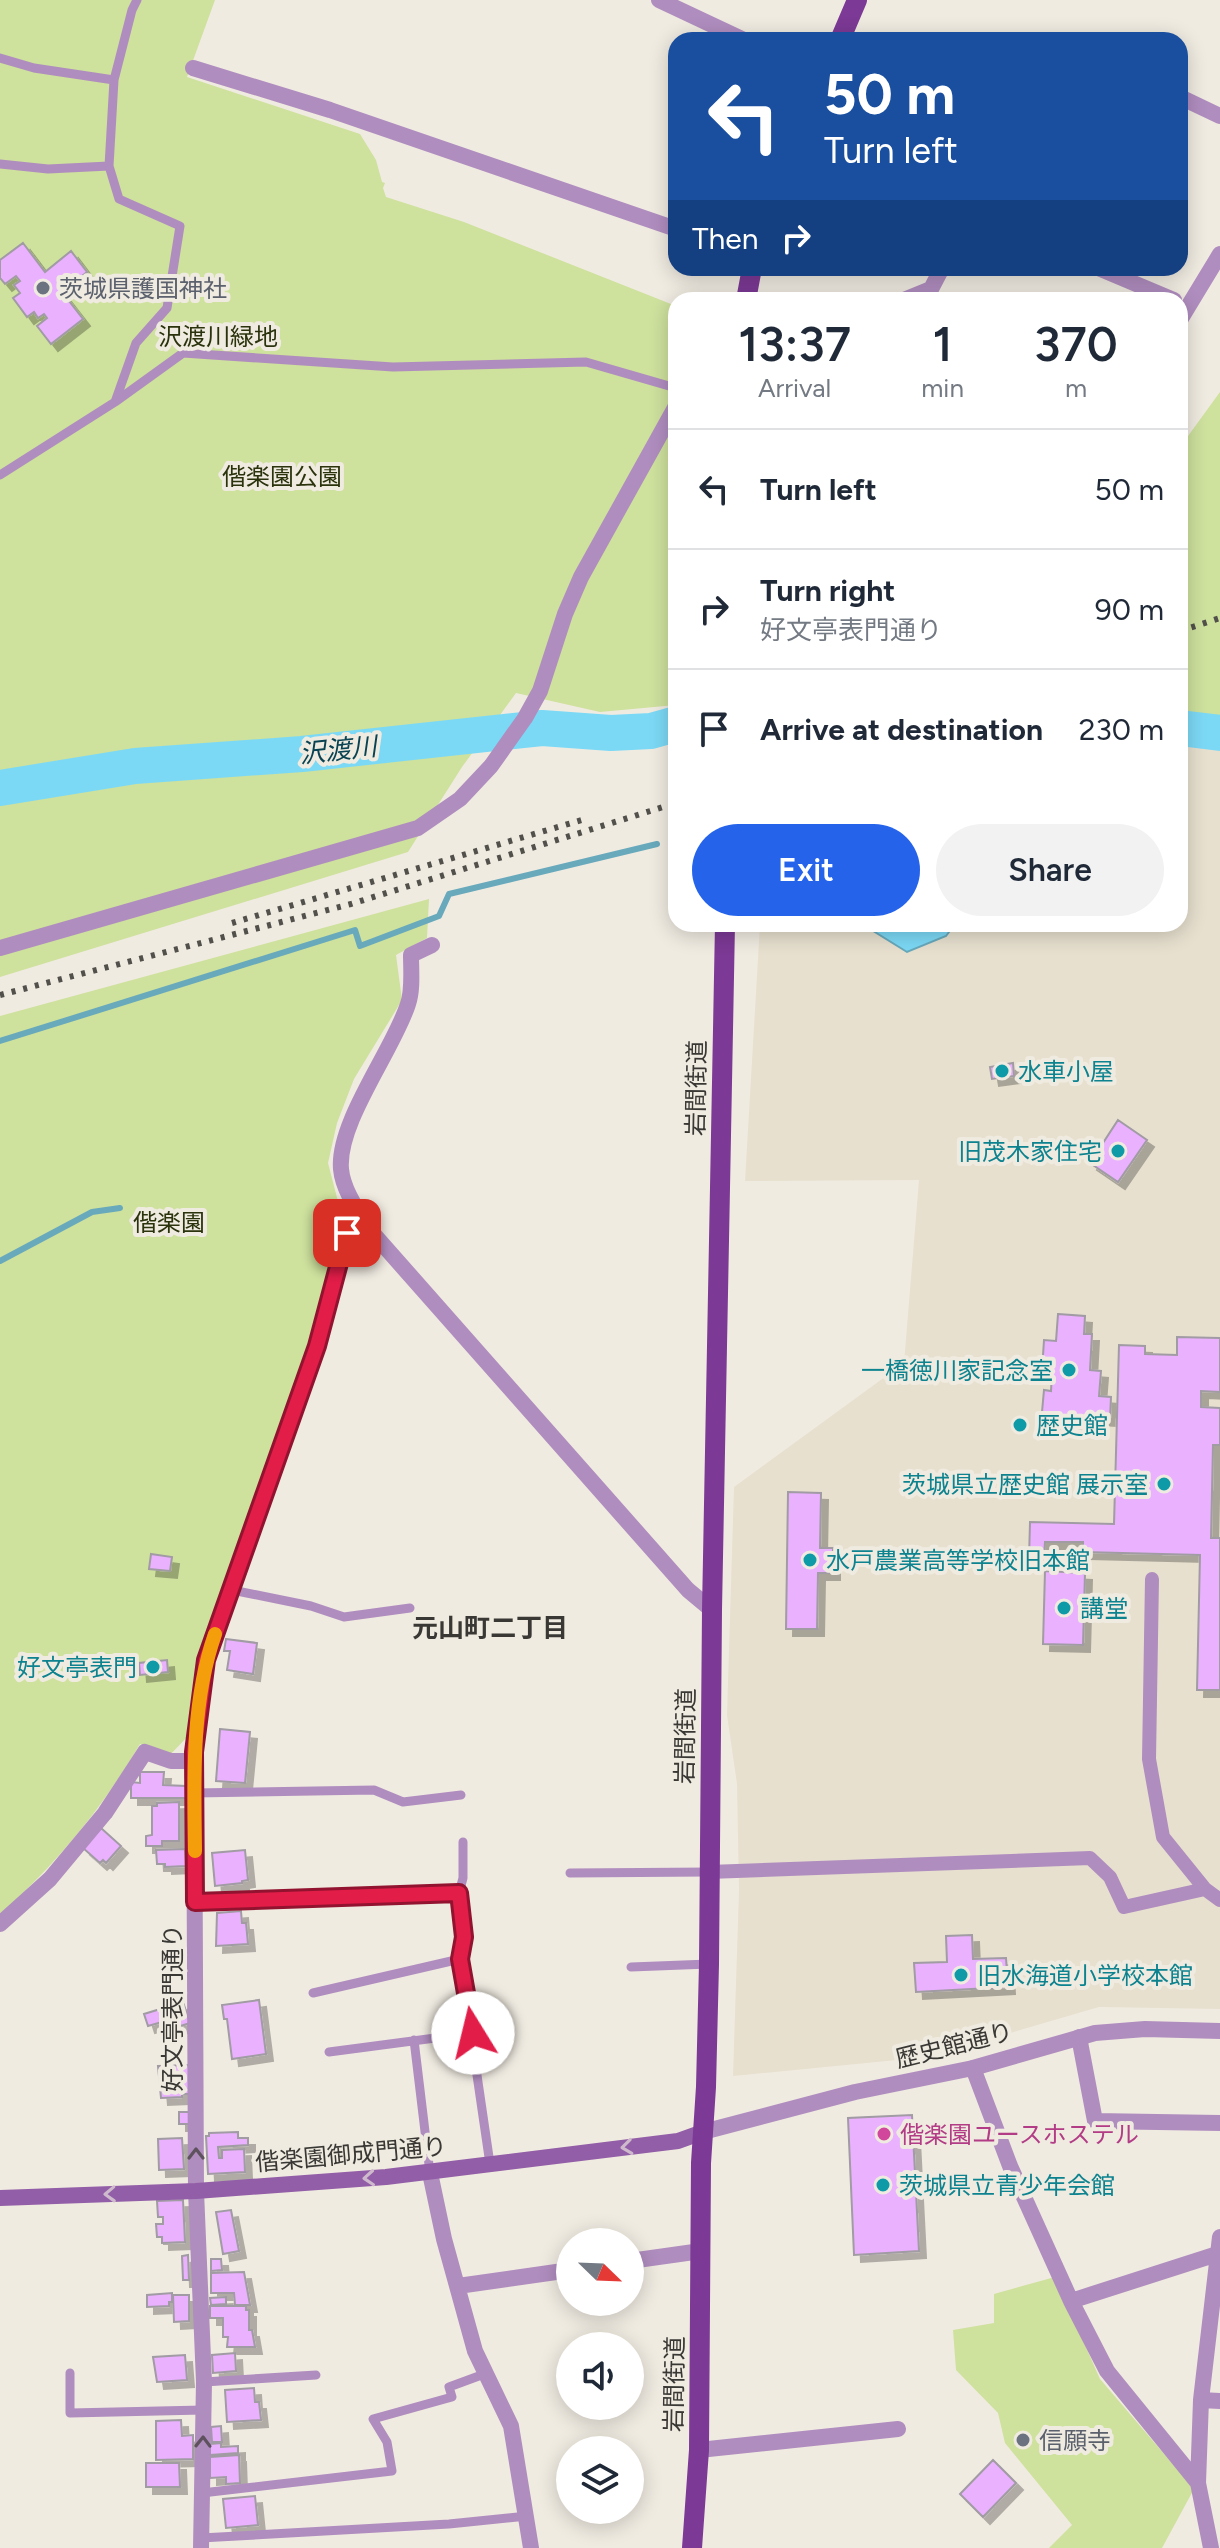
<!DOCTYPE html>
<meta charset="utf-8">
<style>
body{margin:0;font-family:Figtree,"Noto Sans JP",sans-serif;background:#f2f2f3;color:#1f2937;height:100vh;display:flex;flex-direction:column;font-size:30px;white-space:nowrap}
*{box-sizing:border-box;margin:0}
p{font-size:26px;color:#747a83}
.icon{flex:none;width:44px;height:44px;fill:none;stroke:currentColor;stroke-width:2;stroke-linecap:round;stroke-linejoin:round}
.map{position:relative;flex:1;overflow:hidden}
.sheet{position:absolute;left:668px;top:292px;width:520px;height:640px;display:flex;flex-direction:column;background:#fff;border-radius:24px;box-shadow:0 4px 20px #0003}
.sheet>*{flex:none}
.guide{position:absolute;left:668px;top:32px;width:520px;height:244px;border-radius:24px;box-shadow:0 4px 20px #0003;background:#1a4fa0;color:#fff;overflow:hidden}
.needle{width:52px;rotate:113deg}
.fabs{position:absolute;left:556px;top:2228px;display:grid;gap:16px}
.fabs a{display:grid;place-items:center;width:88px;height:88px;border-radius:50%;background:#fff;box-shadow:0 4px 20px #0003;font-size:40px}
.pin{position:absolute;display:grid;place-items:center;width:68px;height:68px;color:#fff;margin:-34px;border-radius:16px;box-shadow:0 4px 12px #0006}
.me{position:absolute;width:88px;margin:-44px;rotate:351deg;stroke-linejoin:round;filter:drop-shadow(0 0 6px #0008)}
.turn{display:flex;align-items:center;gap:28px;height:168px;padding:0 24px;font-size:36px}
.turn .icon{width:104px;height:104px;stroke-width:2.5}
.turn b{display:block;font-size:56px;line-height:68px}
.then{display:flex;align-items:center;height:76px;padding:0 24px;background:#0003;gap:16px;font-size:30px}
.eta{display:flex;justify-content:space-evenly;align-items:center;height:136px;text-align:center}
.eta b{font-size:48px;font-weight:600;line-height:56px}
.action{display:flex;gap:16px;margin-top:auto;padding:16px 24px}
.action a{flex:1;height:92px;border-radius:48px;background:#2563eb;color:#fff;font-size:32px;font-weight:600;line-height:92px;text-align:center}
.action a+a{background:#f2f2f3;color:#1f2937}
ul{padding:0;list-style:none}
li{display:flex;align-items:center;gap:24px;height:120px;padding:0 24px;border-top:2px solid #e0e1e3}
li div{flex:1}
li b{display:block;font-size:30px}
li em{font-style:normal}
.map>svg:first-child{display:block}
.built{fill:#e7e0cf}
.green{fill:#cee19d}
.water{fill:#7cd9f6;stroke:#68a9bc;stroke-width:2}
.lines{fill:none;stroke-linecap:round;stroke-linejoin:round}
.stream{stroke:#68a9bc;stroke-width:6}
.river{stroke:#7cd9f6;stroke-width:36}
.building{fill:#e9b1fe;stroke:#a19ba4;stroke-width:2;filter:url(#shadow)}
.service{stroke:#b08dbf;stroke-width:9}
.pedestrian{stroke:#b08dbf;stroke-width:14}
.minor{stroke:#b08dbf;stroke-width:16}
.tertiary{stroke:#b08dbf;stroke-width:16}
.secondary{stroke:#925ea7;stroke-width:16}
.primary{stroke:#7c3995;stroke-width:20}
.rail{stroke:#51504b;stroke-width:6;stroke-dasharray:4 8;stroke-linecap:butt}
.oneway{stroke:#cfbacd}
.oneway2{stroke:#5d525e}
.route-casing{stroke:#92132f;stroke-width:20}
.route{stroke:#e11d48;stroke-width:14}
.slow{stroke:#f59e0b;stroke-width:14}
.worship-dot{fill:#6b7280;stroke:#f0ebe1;stroke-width:3}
.culture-dot{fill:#0f9aa8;stroke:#f0ebe1;stroke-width:3}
.hotel-dot{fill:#d1479c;stroke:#f0ebe1;stroke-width:3}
.labels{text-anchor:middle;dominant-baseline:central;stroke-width:8;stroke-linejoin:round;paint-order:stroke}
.worship-label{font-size:24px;fill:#5b616d;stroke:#f0ebe1;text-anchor:start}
.park-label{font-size:24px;fill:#2a330c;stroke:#f0ebe1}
.culture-label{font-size:24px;fill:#0d838f;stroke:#f0ebe1;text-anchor:start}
.street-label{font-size:24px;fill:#393834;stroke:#f0ebe1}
.hotel-label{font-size:24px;fill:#b23c85;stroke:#f0ebe1;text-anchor:start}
.water-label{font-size:26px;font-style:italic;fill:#094352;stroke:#f0ebe1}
.neighbourhood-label{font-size:26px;font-weight:bold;fill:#393834;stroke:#f0ebe1}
</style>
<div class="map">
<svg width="1220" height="2548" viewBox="0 0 1220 2548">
<defs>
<filter id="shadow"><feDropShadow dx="7" dy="7" stdDeviation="0" flood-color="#0004"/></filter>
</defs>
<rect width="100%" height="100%" fill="#f0ebe1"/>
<path class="built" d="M 1180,726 L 1220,726 L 1220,2009 L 1099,2007 L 928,2057 L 733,2076 L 739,1890 L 737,1784 L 727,1715 L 734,1487 L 904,1363 L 919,1180 L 745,1181 L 760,924 L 1180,924 Z"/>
<path class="green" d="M 0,0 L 215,0 L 187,77 L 360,134 L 376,160 L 382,182 L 385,183 L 383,188 L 386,197 L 464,222 L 676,306 C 676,330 680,355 670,377 L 676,381 L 676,705 L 600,712 L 516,693 L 462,767 L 408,852 L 0,977 Z
M 1220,392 L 1220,726 L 1180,731 L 1180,447 Z
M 429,899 L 427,938 L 396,955 L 402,1000 L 354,1079 L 337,1123 L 328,1163 L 341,1213 L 335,1254 L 309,1348 L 189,1735 L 168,1757 L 140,1744 C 103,1807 55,1866 0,1914 L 0,1016 Z
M 1055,2277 L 1100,2379 L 1194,2489 L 1162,2548 L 1049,2548 L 1072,2525 L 1005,2443 L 998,2413 L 956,2370 L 953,2330 L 994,2323 L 994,2294 Z"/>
<path class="water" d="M 862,924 L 955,924 L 946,936 L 907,952 Z"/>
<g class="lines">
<path class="stream" d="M 0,1041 L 355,930 L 360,946 L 439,916 L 449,894 L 657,844
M 0,1261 L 92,1212 L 120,1208"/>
<path class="river" d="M 1180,728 L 1220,733
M 0,788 L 135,766 L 302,754 L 542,728 L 611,733 L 651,731 L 676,724"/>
</g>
<path class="building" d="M 23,243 L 45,272 L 71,251 L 87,272 L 62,292 L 83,319 L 51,344 L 37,326 L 47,318 L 44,314 L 38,318 L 34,312 L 27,317 L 13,298 L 20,293 L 14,285 L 20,281 L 16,276 L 5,284 L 0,278 L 0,260 Z
M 1013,1063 L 1014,1076 L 992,1079 L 990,1067 Z
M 1118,1120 L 1147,1140 L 1118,1182 L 1090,1163 Z
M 1058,1314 L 1085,1316 L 1084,1334 L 1092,1334 L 1090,1370 L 1101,1371 L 1099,1396 L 1111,1397 L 1110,1419 L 1092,1418 L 1091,1426 L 1041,1423 L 1044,1390 L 1051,1391 L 1052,1372 L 1042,1371 L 1044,1340 L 1056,1341 Z
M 1177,1337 L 1220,1338 L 1220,1392 L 1201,1391 L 1201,1407 L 1220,1408 L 1220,1445 L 1213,1445 L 1211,1538 L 1220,1538 L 1220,1690 L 1197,1690 L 1200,1555 L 1083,1552 L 1083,1542 L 1045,1542 L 1044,1559 L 1029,1559 L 1030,1522 L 1114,1524 L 1119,1345 L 1145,1346 L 1145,1354 L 1177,1355 Z
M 788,1492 L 821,1493 L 820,1548 L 833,1548 L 833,1573 L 818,1573 L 817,1629 L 786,1629 Z
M 151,1554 L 172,1557 L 170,1571 L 149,1569 Z
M 1045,1571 L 1085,1573 L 1083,1645 L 1043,1644 Z
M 226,1639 L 257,1643 L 253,1674 L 227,1670 L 230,1651 L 224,1651 Z
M 167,1660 L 168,1672 L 140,1675 L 139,1663 Z
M 220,1729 L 250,1732 L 245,1783 L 216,1781 Z
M 140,1772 L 164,1772 L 163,1785 L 186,1786 L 186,1798 L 131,1798 L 131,1782 L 140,1783 Z
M 179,1802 L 179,1841 L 162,1841 L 162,1846 L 146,1846 L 146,1836 L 152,1835 L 152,1806 L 157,1806 L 157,1803 Z
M 101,1828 L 121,1846 L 106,1863 L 103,1860 L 100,1863 L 83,1848 Z
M 185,1849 L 186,1866 L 165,1867 L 165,1864 L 157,1864 L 156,1850 Z
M 245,1850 L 248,1880 L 242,1881 L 242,1883 L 215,1886 L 212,1853 Z
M 241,1911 L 242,1923 L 246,1923 L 248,1944 L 216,1946 L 217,1913 Z
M 972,1935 L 973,1959 L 1006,1958 L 1008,1987 L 916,1992 L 914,1963 L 947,1962 L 946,1936 Z
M 259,2000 L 266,2054 L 232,2059 L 227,2019 L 224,2019 L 222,2005 Z
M 183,2002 L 190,2023 L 165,2031 L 162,2022 L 148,2026 L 144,2014 Z
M 190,2065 L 191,2094 L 182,2094 L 182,2097 L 161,2098 L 158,2066 Z
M 179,2112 L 189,2112 L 189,2124 L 179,2124 Z
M 912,2115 L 919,2251 L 854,2255 L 848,2118 Z
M 238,2132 L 238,2138 L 248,2138 L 248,2145 L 218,2147 L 219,2158 L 222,2158 L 222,2150 L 244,2149 L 245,2172 L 208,2174 L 206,2136 L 209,2136 L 209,2133 Z
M 182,2138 L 184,2169 L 159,2170 L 158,2139 Z
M 183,2200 L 185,2242 L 162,2243 L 162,2237 L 157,2237 L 156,2224 L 163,2224 L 163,2217 L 158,2217 L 157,2201 Z
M 231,2210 L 239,2251 L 223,2254 L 216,2212 Z
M 188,2255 L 189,2280 L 183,2280 L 182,2256 Z
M 211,2259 L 221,2259 L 222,2270 L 211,2271 Z
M 244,2272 L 250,2305 L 235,2305 L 234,2293 L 211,2293 L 211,2273 Z
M 172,2293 L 172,2302 L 169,2302 L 169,2306 L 147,2307 L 147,2295 Z
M 173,2295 L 189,2295 L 189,2321 L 174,2322 Z
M 226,2297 L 226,2304 L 211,2305 L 210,2298 Z
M 210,2306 L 246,2306 L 246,2310 L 249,2310 L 249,2330 L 252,2330 L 255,2347 L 227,2347 L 228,2337 L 223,2337 L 223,2318 L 210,2318 Z
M 235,2353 L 236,2371 L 213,2373 L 212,2355 Z
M 185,2355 L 187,2380 L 157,2382 L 153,2357 Z
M 254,2388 L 255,2402 L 259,2402 L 261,2420 L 227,2422 L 225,2390 Z
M 181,2420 L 182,2436 L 193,2435 L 193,2459 L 156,2460 L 156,2421 Z
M 221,2426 L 222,2442 L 212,2442 L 211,2427 Z
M 221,2443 L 221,2447 L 238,2446 L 238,2453 L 210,2455 L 210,2444 Z
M 239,2455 L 240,2483 L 226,2484 L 226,2477 L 210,2478 L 210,2457 Z
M 993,2460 L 1016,2483 L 983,2517 L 960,2494 Z
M 146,2463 L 179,2463 L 180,2487 L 146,2487 Z
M 255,2496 L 258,2525 L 226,2528 L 223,2499 Z"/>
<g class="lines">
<path class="service" d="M 0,58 L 34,68 L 114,80
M 0,164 L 48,169 L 109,166
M 115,402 L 136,343 L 167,308 L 180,226 L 119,199 L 109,166 L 114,80 L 132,10 L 137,0
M 0,475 L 115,402 L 183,353 L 393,367 L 586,362 L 676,388
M 232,1590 L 311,1606 L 344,1617 L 410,1608
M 194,1793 L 374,1790 L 403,1802 L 461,1795
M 463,1842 L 463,1878 L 459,1893 L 464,1937 L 460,1959 L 490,2164
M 570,1873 L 709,1872
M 195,1902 L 459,1893
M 631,1967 L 709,1964
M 313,1993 L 460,1959
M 414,2040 L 430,2173
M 329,2052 L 473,2033
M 70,2373 L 70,2413 L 203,2410
M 204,2382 L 316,2375
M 202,2493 L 392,2471 L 387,2442 L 373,2419 L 452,2397 L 449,2387 L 487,2373
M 201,2538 L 449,2524 L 527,2516"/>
<path class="pedestrian" d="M 709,1872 L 1090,1858 L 1110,1877 L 1124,1907 L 1205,1889 L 1163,1837 L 1149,1759 L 1152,1579
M 1205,1889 L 1220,1900"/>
<path class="minor" d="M 659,0 L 744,40
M 193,68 L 330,110 L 676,229
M 1180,97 L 1220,116
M 1098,268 L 1174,300
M 904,300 L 931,289 L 942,268
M 1180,320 L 1220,254
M 432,945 L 411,955 C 411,970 413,990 408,1004 C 394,1049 337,1122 341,1169 C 343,1191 359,1212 370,1230 L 688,1590 L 712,1610
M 0,1924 L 50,1879 L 105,1813 L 145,1752 L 171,1761 L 195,1761
M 1079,2037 L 1095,2121 L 1220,2123
M 973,2068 L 1010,2166 L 1071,2301 L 1107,2371 L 1198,2483
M 430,2173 L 444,2239 L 475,2351 L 511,2426 L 531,2548
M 630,2261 L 701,2251
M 458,2286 L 570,2270
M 1071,2301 L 1220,2253
M 1201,2400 L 1220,2401
M 699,2450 L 898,2429
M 201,2548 L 204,2382 L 196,2191 L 194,1752 L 206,1660 L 317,1346 L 355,1205
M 1211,2548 L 1198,2483 L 1201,2400 L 1220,2237"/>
<path class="tertiary" d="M 0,948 L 418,828 L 460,799 L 491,766 L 525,718 L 540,691 L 565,614 L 581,577 L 676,406
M 703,2132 L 855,2092 L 973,2068 L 1095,2033 L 1145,2029 L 1220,2031"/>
<path class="secondary" d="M 0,2198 L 196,2191 L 386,2177 L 678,2141 L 703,2132"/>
<path class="primary" d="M 840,40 L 857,0
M 746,300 L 752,268
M 692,2548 L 699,2450 L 701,2163 L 706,2087 L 709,1964 L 712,1610 L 725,924"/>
<path class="rail" d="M 1180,631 L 1220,618
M 232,923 L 585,819
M 0,995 L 351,904 L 676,803"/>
</g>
<defs><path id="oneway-chevron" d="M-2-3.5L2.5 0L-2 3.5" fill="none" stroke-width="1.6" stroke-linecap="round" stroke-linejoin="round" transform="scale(2)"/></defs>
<g class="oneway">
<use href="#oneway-chevron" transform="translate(627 2147) rotate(173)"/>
<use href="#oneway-chevron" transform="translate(369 2178) rotate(176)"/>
<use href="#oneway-chevron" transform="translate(110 2194) rotate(178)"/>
</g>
<g class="oneway2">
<use href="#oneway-chevron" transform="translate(196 2154) rotate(-90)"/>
<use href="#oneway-chevron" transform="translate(203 2442) rotate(-89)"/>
</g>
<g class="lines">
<defs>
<path id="route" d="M 347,1233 L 317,1346 L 206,1660 L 194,1752 L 195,1902 L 459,1893 L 464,1937 L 460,1959 L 473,2033"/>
</defs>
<use href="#route" class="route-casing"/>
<use href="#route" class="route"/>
<path class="slow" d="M 195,1851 C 194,1779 191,1703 215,1634"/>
</g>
<g class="worship-dot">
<circle cx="43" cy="288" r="8"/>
<circle cx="1023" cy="2440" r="8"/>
</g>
<g class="culture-dot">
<circle cx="1002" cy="1071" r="8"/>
<circle cx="1118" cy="1151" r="8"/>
<circle cx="1069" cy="1370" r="8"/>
<circle cx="1020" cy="1425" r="8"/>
<circle cx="1164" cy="1484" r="8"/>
<circle cx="810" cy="1560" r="8"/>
<circle cx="1064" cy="1608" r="8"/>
<circle cx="153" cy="1667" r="8"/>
<circle cx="961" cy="1975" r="8"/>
<circle cx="883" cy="2185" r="8"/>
</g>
<circle class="hotel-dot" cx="884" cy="2134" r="8"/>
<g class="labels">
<g class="worship-label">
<text x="59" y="288">茨城県護国神社</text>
<text x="1039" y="2440">信願寺</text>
</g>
<g class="park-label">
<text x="218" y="336">沢渡川緑地</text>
<text x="282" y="476">偕楽園公園</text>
<text x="169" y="1222">偕楽園</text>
</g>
<g class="culture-label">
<text x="1018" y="1071">水車小屋</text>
<text x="1102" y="1151" text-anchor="end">旧茂木家住宅</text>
<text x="1053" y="1370" text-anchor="end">一橋徳川家記念室</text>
<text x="1036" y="1425">歴史館</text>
<text x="1148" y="1484" text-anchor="end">茨城県立歴史館 展示室</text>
<text x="826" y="1560">水戸農業高等学校旧本館</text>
<text x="1080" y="1608">講堂</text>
<text x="137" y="1667" text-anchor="end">好文亭表門</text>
<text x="977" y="1975">旧水海道小学校本館</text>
<text x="899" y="2185">茨城県立青少年会館</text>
</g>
<g class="street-label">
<text transform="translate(696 1088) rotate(-89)">岩間街道</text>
<text transform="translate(685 1736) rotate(-89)">岩間街道</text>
<text transform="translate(172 2008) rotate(-90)">好文亭表門通り</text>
<text transform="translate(954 2045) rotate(-14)">歴史館通り</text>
<text transform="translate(351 2154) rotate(-5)">偕楽園御成門通り</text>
<text transform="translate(674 2384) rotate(-89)">岩間街道</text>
</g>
<g class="hotel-label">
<text x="900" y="2134">偕楽園ユースホステル</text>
</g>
<g class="water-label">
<text transform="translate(338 750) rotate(-6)">沢渡川</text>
</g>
<g class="neighbourhood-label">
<text x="490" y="1628">元山町二丁目</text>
</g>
</g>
</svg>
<div class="fabs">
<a><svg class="needle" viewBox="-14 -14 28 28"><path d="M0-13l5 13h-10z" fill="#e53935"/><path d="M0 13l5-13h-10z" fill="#747a83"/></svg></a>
<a><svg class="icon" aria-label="sound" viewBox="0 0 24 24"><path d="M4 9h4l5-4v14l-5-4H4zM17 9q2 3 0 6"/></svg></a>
<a><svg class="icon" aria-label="layers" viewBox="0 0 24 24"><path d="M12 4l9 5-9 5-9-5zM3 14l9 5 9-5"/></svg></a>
</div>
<div class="pin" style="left:347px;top:1233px;background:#d93025"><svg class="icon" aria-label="arrive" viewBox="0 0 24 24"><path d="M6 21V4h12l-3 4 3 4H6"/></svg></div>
<svg class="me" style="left:473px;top:2033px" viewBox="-20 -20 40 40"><circle r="19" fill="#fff"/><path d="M0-13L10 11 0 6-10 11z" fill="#e11d48"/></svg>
<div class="guide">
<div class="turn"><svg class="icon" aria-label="left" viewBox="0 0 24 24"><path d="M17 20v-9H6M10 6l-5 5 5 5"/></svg><div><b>50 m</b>Turn left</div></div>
<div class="then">Then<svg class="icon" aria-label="right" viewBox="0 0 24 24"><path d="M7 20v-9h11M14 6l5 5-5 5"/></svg></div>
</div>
<section class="sheet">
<div class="eta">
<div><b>13:37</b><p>Arrival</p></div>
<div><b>1</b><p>min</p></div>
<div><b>370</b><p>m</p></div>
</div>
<ul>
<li><svg class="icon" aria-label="left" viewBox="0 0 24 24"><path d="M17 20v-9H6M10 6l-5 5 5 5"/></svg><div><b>Turn left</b></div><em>50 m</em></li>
<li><svg class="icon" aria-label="right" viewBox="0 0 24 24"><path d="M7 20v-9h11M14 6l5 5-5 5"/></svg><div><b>Turn right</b><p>好文亭表門通り</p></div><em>90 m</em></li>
<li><svg class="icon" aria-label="arrive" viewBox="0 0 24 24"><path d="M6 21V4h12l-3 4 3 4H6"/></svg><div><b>Arrive at destination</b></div><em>230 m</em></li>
</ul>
<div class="action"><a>Exit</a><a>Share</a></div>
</section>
</div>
